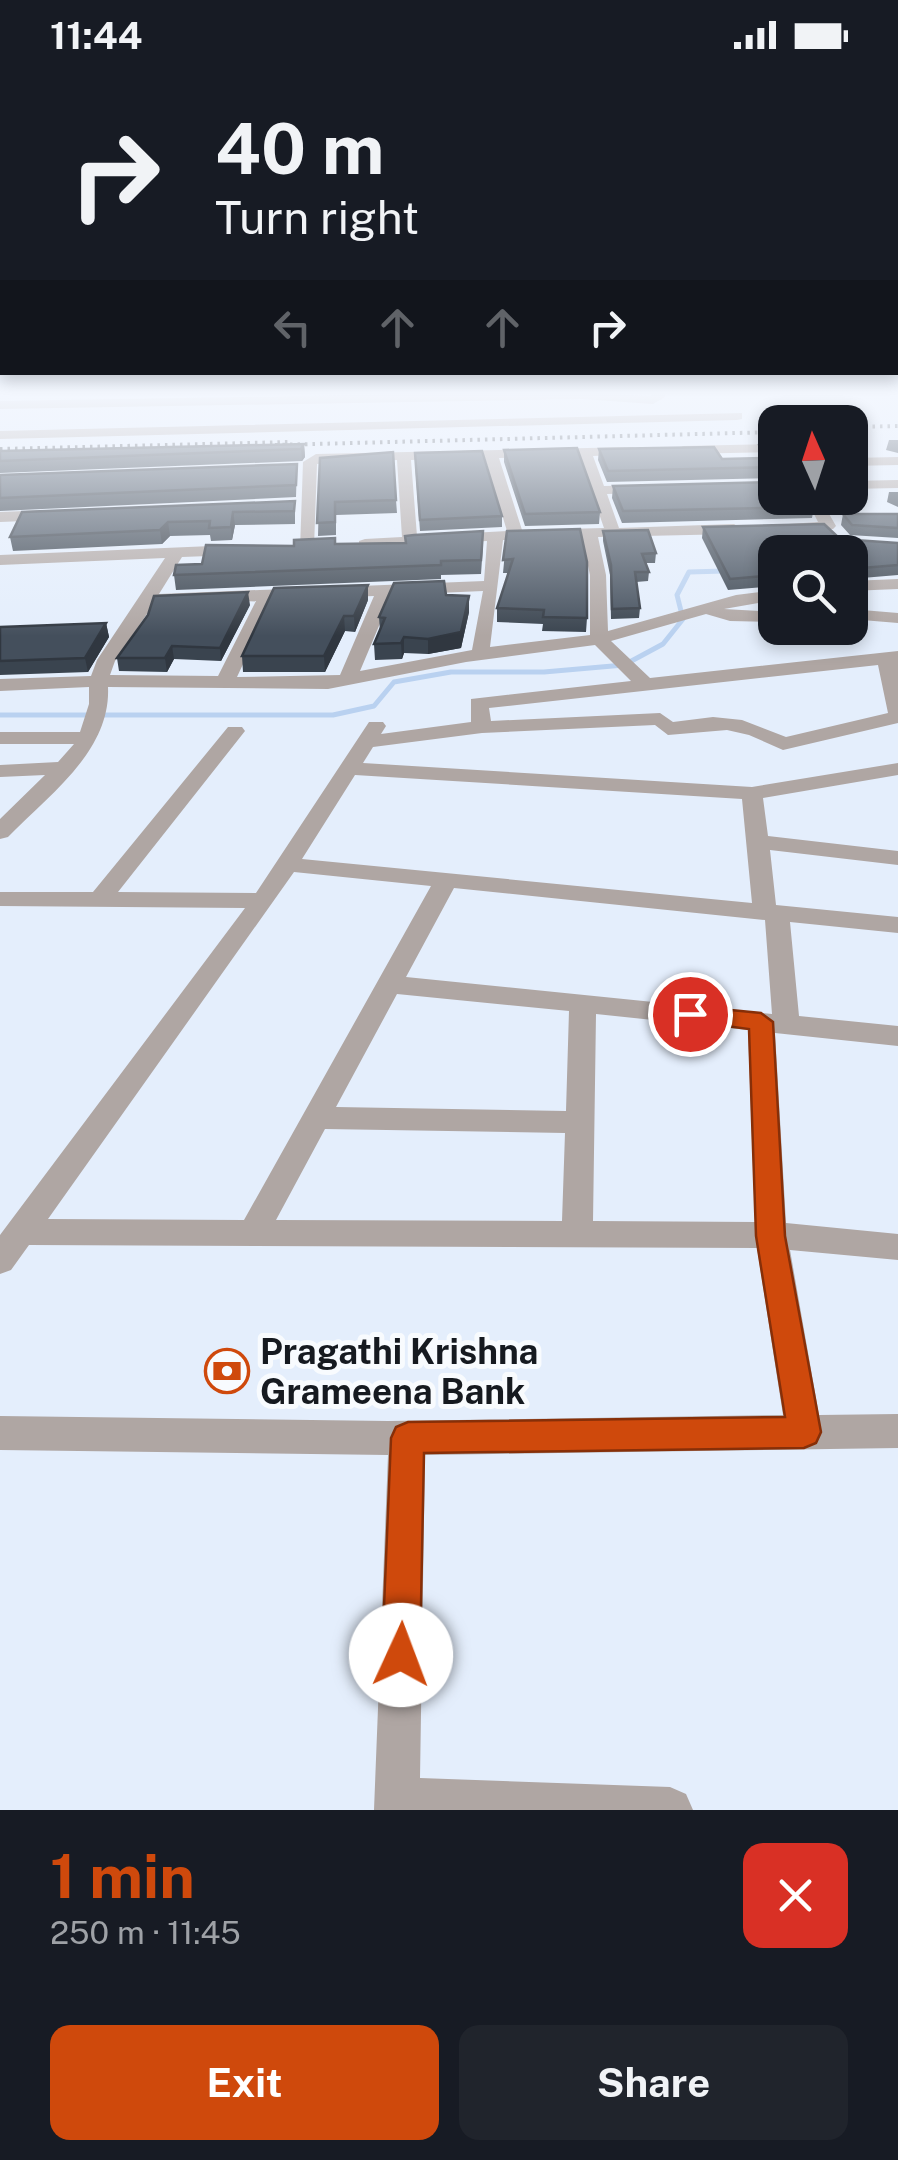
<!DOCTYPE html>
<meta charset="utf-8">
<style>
body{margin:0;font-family:"Public Sans",sans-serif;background:#20242c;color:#f1f3f6;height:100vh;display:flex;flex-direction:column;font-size:38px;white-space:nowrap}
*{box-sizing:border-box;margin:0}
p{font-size:32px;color:#9ea1a6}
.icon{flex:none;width:55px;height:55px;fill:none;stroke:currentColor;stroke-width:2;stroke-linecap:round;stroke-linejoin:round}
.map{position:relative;height:1740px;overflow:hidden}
.side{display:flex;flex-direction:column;background:#171b24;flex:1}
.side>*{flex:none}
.hud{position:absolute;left:0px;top:0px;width:900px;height:305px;box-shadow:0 5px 15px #0003;background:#171b24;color:#f1f3f6;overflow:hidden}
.needle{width:65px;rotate:357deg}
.tools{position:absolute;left:758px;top:335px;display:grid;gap:20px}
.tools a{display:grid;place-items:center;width:110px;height:110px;border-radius:20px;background:#171b24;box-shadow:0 5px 15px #0003;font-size:50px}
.pin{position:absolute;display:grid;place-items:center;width:85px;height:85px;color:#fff;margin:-42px;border:5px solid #fff;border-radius:50%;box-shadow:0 2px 10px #0007}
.me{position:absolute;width:110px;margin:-55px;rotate:2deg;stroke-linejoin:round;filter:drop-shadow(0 0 8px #0008)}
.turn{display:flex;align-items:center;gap:35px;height:210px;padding:0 50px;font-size:45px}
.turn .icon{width:130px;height:130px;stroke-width:2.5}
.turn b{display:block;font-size:70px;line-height:85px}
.lanes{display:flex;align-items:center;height:95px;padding:0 50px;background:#0003;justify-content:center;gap:50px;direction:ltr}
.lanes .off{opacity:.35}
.round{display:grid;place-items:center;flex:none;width:105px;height:105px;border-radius:20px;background:#20242c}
.summary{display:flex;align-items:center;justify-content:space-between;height:170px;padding:0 50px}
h1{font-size:60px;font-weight:700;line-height:75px;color:#cf490c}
.primary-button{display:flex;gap:20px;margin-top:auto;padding:20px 50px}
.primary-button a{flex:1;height:115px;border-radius:20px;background:#cf490c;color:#fff;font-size:40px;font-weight:700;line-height:115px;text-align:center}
.primary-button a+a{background:#20242c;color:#f1f3f6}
.status{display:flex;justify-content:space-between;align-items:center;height:70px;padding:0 50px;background:#171b24;direction:ltr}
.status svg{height:28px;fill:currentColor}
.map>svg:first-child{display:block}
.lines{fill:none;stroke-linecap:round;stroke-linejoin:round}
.stream{stroke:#b9d1f0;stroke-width:5}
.minor{fill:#afa6a3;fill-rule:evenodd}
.rail{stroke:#434950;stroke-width:4;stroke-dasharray:2.5 5;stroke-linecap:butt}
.wall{fill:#3a444f}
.shaded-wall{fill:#303740}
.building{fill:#444f5c;stroke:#303740;stroke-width:2.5}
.route{fill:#cf490c;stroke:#872f08;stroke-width:2.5}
.labels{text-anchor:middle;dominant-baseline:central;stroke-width:10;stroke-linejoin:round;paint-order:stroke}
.near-poi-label{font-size:35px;font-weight:bold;fill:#161a20;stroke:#f8fbfe;text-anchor:start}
</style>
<div class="status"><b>11:44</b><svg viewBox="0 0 49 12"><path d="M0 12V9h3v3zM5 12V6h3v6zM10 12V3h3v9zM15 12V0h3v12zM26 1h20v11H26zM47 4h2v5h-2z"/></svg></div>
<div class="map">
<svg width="898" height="1740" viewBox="0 0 898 1740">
<rect width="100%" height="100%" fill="#e4eefc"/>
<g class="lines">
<path class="stream" d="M 0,645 L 333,645 L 374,636 L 394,612 L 451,602 L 544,602 L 624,595 L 663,574 L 683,549 L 677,525 L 689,502 L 724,501"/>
<path class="minor" d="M 548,322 L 651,326 L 653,322 L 665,322 L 665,327 L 653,334 L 582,329 L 0,339 L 0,331 Z
M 742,343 L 742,349 L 737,350 L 0,369 L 0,361 Z
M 775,374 L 775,382 L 683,384 L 676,380 L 683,376 Z
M 633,377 L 640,381 L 638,384 L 593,386 L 604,416 L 644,415 L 651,419 L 644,423 L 607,424 L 619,458 L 734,454 L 742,459 L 734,464 L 598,467 L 606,505 L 608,561 L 736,525 L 775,520 L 775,530 L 724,539 L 775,542 L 775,552 L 730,551 L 706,544 L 611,571 L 650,608 L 898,581 L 898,653 L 783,680 L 749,665 L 727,660 L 668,665 L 655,655 L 482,663 L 373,677 L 363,693 L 752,717 L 898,693 L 898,705 L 763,728 L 768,766 L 898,781 L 898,795 L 770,780 L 776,835 L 898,847 L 898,863 L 790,852 L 799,946 L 898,956 L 898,976 L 775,963 L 786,1153 L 898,1164 L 898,1190 L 790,1180 L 819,1345 L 898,1344 L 898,1378 L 425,1385 L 420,1708 L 670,1717 L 686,1724 L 693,1740 L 374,1740 L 388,1385 L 0,1380 L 0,1346 L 388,1351 L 783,1345 L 757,1178 L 29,1175 L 11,1200 L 0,1204 L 0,1165 L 245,838 L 0,836 L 0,822 L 93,822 L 228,657 L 242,657 L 245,661 L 118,822 L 256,823 L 369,652 L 383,652 L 386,656 L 381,664 L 471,652 L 471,629 L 631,611 L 595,575 L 466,592 L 328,619 L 108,617 C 111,681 49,725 8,767 L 0,769 L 0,749 L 45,705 L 0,707 L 0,695 L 58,692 L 74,674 L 0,674 L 0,662 L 80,662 L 89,634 L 89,617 L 0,621 L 0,609 L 91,606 L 97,590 L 165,488 L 0,495 L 0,485 L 235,475 L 243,480 L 235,485 L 182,487 L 159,524 L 484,511 L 487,471 L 359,477 L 359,471 L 365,469 L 402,467 L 397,390 L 317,394 L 314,477 L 300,480 L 303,392 L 316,384 ZM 579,386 L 604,458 L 522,460 L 499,388 ZM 485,388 L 507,461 L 417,466 L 411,390 ZM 582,468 L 590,505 L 590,565 L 490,577 L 503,470 ZM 483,521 L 472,580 L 360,601 L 392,525 ZM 374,526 L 340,605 L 237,607 L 273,530 ZM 256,531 L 218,606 L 110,605 L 115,591 L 153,535 ZM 878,595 L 888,643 L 786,667 L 742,650 L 713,647 L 673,652 L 660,643 L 491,651 L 489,638 ZM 355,705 L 742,729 L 752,833 L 302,789 ZM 294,802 L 431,816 L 244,1150 L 48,1149 ZM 454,818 L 765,850 L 772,944 L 406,907 ZM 397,924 L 569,941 L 566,1041 L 336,1037 ZM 596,944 L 748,960 L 755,1152 L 593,1151 ZM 325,1059 L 565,1063 L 562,1151 L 276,1150 Z
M 898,387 L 898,395 L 850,396 L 850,388 Z
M 898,410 L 898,418 L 850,419 L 850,411 Z
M 806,428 L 820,428 L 836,456 L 833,459 L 789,460 L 789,454 L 818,452 Z
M 0,442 L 50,440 L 58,445 L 50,450 L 0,452 Z
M 898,509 L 898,519 L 850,521 L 850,511 Z
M 850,539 L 898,543 L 898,553 L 850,549 Z"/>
<path class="rail" d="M 850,357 L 898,356
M 275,375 L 775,362
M 0,379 L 290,372"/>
</g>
<path class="wall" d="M 889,370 L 898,370 L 898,383 L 886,380 Z
M 304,374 L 305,387 L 302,391 L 0,403 L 0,381 Z
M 775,374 L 775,408 L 607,412 L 598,390 L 599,379 L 722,389 L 759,388 L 758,386 L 759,375 Z
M 504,380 L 600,442 L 599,454 L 525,456 L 504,392 Z
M 320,388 L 396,430 L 397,443 L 336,445 L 336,465 L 318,466 Z
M 297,394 L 296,427 L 0,441 L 0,405 Z
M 415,394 L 502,446 L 502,457 L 420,461 Z
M 613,416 L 814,437 L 812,448 L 622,453 L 612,428 Z
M 889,422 L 898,422 L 898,437 L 887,432 Z
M 295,431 L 295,454 L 235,455 L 232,470 L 211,471 L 210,465 L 170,466 L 162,474 L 13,481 L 10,467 Z
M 843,444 L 898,444 L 898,468 L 850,465 L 841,455 Z
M 703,457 L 898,473 L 898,505 L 850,509 L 850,482 L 775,482 L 775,516 L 728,520 L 702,468 Z
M 507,461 L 587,548 L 586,562 L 542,561 L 543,554 L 497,552 L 497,538 L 509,503 L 503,503 Z
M 603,461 L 656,483 L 655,493 L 646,493 L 649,502 L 648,511 L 636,512 L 640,538 L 639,548 L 611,549 L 610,505 L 603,471 Z
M 406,473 L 483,475 L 481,504 L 441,505 L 441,509 L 176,520 L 174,505 L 202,494 L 294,476 Z
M 446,525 L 469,526 L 469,542 L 461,578 L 428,584 L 404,583 L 402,589 L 375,590 L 374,574 L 380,561 L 379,547 Z
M 368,530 L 355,562 L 345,561 L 325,602 L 243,602 L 242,586 Z
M 250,535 L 221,591 L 174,589 L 167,602 L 119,601 L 117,588 Z
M 106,553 L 109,567 L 88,602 L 0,605 L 0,557 Z"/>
<path class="shaded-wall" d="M 304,374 L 305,387 L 302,391 L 301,379 Z
M 233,442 L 235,455 L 232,470 L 231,457 Z
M 168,452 L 170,466 L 162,474 L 160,460 Z
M 368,515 L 368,530 L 355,562 L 354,546 Z
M 248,522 L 250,535 L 221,591 L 220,578 Z
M 469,526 L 469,542 L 461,578 L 428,584 L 428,569 Z
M 344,546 L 345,561 L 325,602 L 324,586 Z
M 106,553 L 109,567 L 88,602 L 85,588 Z
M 404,567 L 404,583 L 402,589 L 401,573 Z
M 172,576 L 174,589 L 167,602 L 165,588 Z"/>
<path class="building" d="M 304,374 L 301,379 L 0,391 L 0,381 Z
M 775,374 L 775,397 L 608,401 L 599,379 L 714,377 L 722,389 L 768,388 L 759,375 Z
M 577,378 L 600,442 L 525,444 L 504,380 Z
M 482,381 L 502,446 L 420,450 L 415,383 Z
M 393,382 L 396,430 L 335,432 L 335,452 L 317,453 L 320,388 Z
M 297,394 L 296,415 L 0,428 L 0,405 Z
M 775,412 L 775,428 L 811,428 L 814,437 L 623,441 L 613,416 Z
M 295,431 L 294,441 L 233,442 L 231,457 L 209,458 L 210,451 L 168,452 L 160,460 L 10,467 L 22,442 Z
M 843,444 L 898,444 L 898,458 L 852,455 Z
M 824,454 L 840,469 L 898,473 L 898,495 L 850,499 L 850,482 L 775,482 L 775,505 L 730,509 L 703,457 Z
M 580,459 L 587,492 L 587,548 L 543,547 L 544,540 L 497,538 L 513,489 L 503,490 L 507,461 Z
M 648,460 L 656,483 L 642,484 L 649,502 L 635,502 L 640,538 L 612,539 L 611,495 L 603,461 Z
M 483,461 L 481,490 L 441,491 L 441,495 L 174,505 L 176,495 L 202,494 L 206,475 L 294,476 L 294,470 L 335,468 L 335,474 L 406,473 L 405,466 L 414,465 Z
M 444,511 L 446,525 L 469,526 L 461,562 L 428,569 L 404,567 L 401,573 L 374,574 L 385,548 L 379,547 L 394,513 Z
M 368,515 L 354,546 L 344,546 L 324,586 L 242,586 L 274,518 Z
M 248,522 L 220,578 L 172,576 L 165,588 L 117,588 L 148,545 L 154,526 Z
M 106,553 L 85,588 L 0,591 L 0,557 Z"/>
<linearGradient id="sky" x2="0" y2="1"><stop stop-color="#95c0eb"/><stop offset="0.57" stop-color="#f3f7fe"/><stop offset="1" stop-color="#f3f7fe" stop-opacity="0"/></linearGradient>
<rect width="898" height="566" fill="url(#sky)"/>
<path class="route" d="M 690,936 L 761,943 L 773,952 L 785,1166 L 821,1362 L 816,1373 L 804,1378 L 424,1383 L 420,1585 L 415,1598 L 401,1604 L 388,1598 L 382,1585 L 391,1368 L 396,1357 L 408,1352 L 785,1347 L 756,1166 L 749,959 L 681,950 L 678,944 Z"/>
<defs>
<symbol id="bank-ring" viewBox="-11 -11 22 22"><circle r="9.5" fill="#f8fbfe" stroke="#cf490c" stroke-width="1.5"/><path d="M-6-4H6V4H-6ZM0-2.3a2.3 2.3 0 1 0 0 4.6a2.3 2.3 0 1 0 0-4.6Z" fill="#cf490c"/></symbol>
</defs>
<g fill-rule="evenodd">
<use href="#bank-ring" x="202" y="1276" width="50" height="50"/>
</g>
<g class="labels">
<g class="near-poi-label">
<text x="260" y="1281">Pragathi Krishna<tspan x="260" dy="40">Grameena Bank</tspan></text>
</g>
</g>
</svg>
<div class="tools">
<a><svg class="needle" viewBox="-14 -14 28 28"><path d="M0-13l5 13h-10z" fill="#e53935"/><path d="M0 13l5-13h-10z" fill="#9ea1a6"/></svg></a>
<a><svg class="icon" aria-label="search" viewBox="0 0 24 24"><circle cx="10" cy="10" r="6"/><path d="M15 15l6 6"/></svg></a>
</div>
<div class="pin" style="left:690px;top:944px;background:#d93025"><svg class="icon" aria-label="arrive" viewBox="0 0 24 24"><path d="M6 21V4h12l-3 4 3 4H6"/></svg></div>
<svg class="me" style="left:401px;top:1585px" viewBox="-20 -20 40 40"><circle r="19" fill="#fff"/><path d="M0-13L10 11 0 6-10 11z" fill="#cf490c"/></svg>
<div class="hud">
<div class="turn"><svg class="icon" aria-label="right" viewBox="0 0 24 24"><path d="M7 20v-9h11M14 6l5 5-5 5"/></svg><div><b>40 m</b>Turn right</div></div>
<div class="lanes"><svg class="icon off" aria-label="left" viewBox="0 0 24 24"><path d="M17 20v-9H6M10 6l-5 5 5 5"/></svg><svg class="icon off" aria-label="ahead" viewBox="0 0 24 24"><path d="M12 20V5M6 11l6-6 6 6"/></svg><svg class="icon off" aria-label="ahead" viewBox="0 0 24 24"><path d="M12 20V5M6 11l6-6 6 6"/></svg><svg class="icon" aria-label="right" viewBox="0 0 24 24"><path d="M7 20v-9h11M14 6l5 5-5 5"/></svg></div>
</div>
</div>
<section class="side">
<div class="summary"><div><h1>1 min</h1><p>250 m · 11:45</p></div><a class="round" style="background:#d93025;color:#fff"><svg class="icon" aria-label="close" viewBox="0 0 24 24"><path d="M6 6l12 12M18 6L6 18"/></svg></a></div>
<div class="primary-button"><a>Exit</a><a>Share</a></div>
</section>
